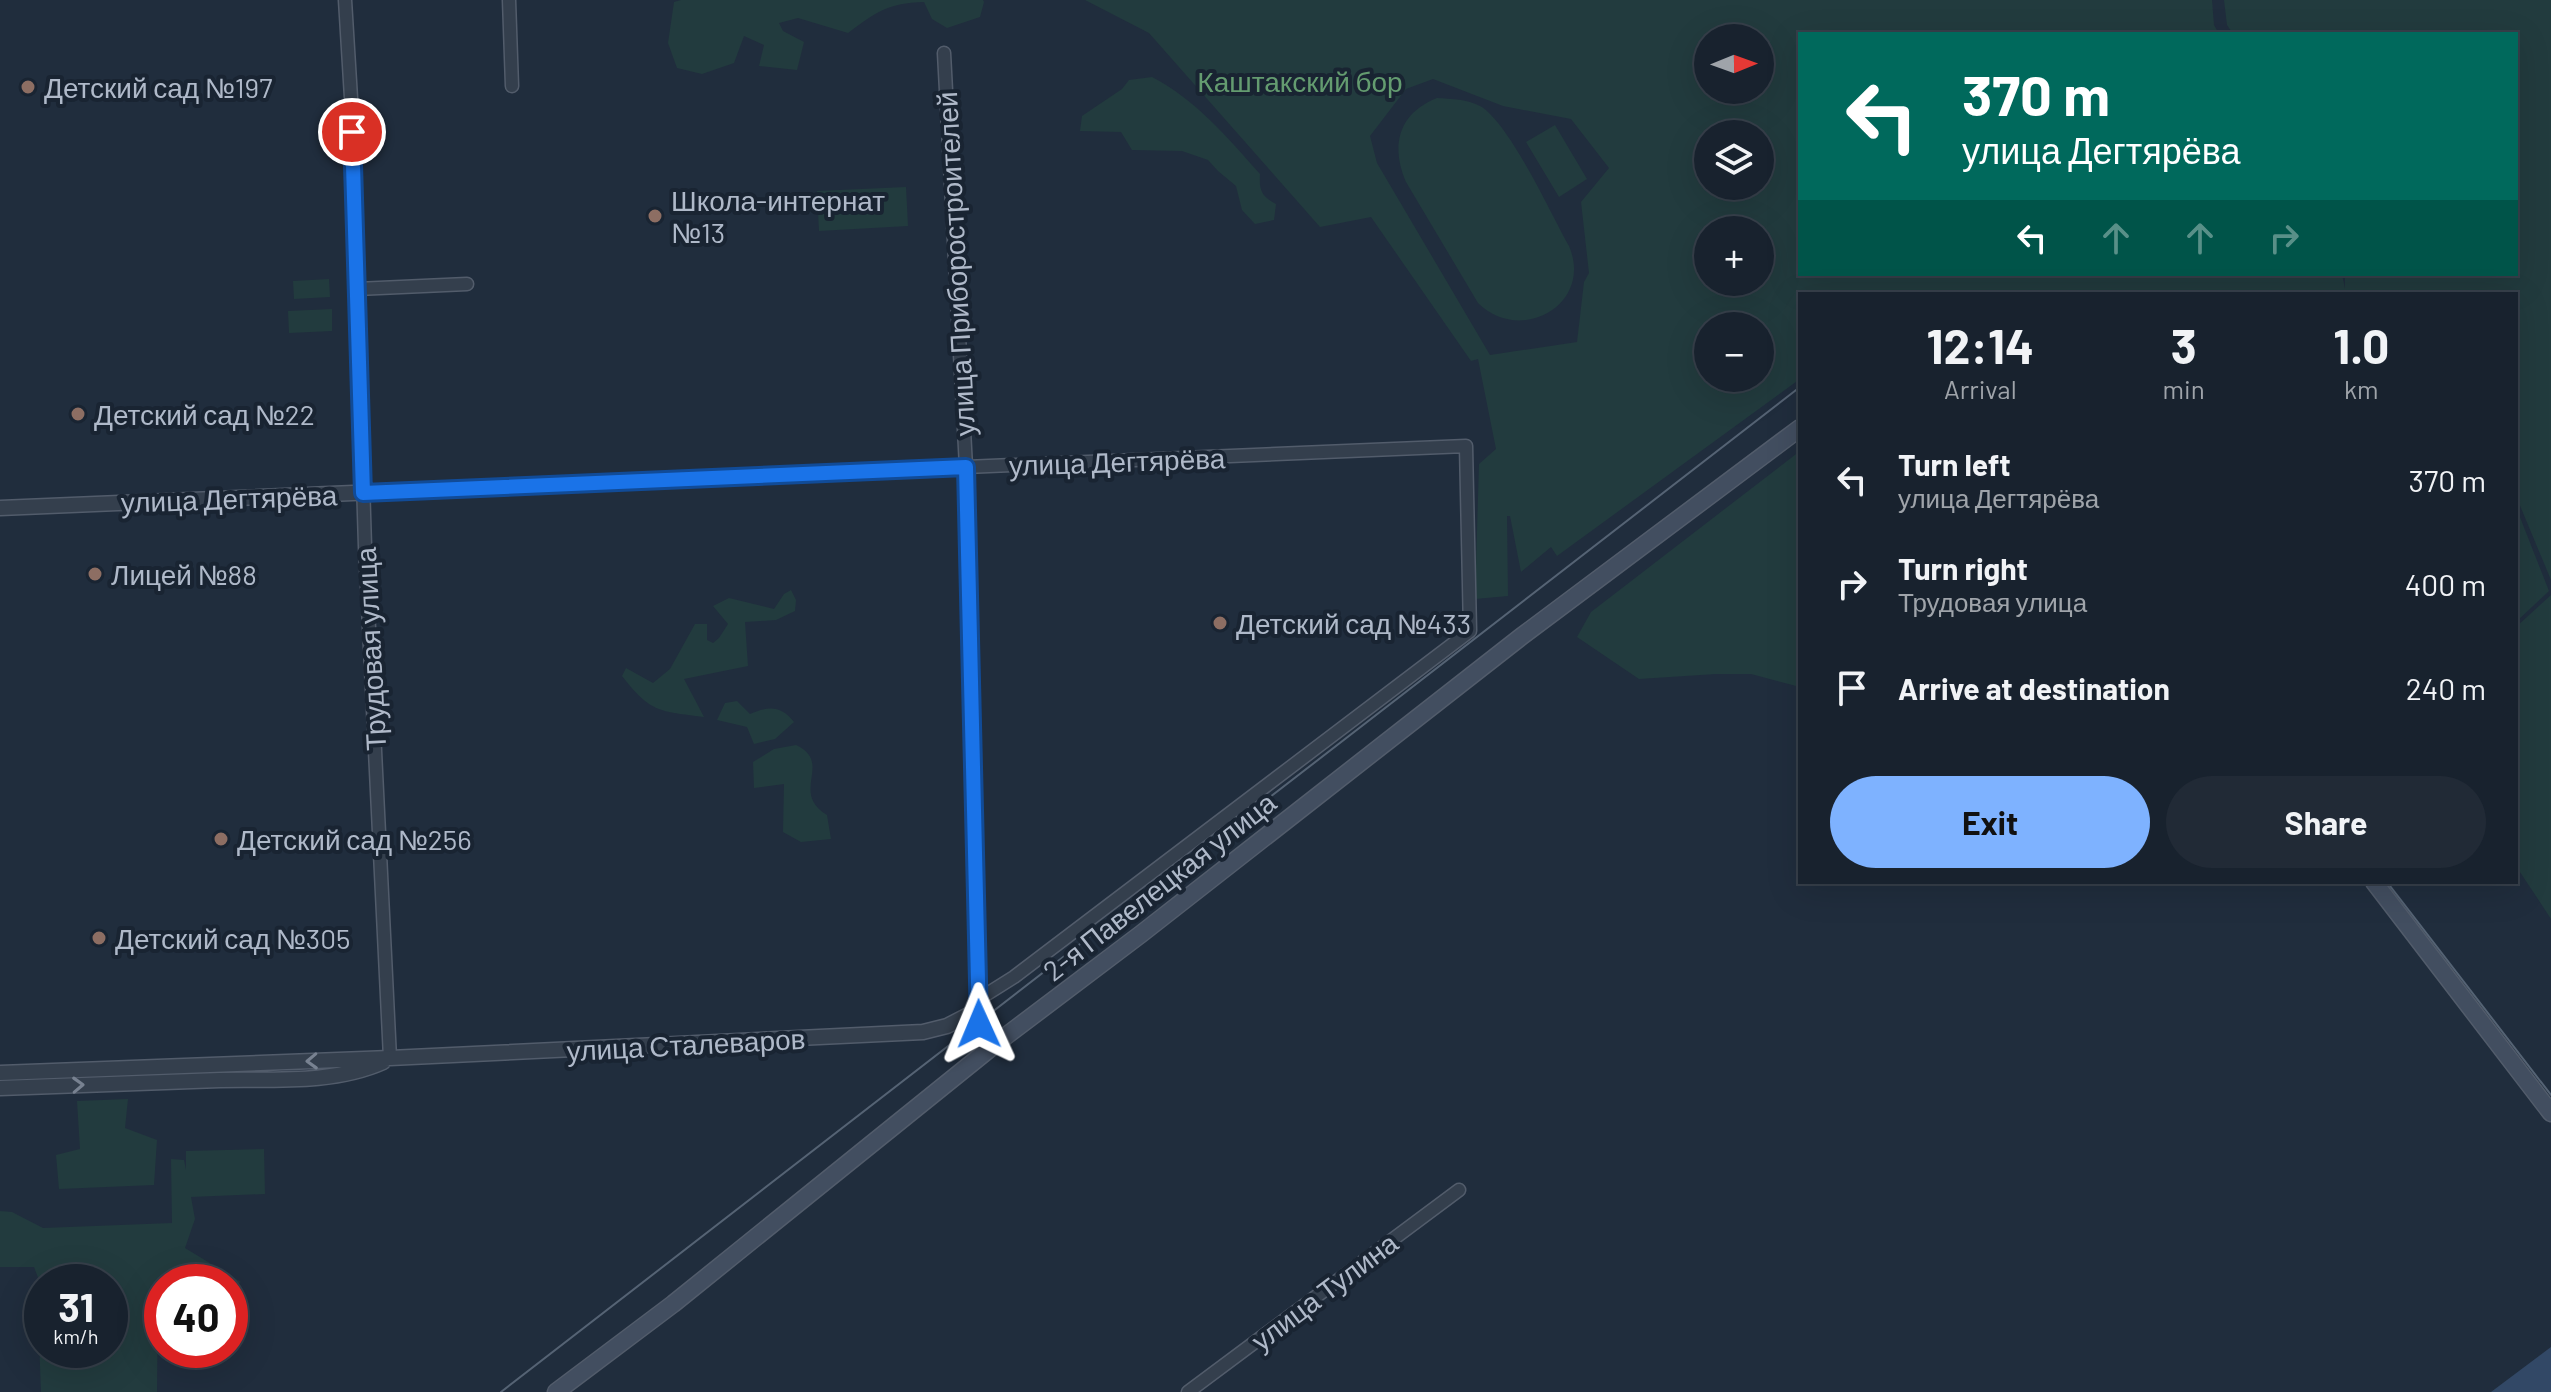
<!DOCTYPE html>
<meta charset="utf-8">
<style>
body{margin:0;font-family:Barlow,sans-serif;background:#212a36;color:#f1f3f6;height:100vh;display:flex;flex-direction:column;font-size:30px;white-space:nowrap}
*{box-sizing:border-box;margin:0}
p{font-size:26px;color:#9fa4aa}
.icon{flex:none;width:44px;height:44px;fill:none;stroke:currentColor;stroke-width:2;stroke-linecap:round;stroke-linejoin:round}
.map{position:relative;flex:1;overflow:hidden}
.panel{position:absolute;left:1798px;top:292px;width:720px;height:592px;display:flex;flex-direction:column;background:#18222e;border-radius:0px;box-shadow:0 8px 32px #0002,0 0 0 2px #363f4a}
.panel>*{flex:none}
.banner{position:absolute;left:1798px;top:32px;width:720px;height:244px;border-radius:0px;box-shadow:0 8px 32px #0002,0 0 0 2px #363f4a;background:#00695c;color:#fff;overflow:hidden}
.needle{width:52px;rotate:89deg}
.controls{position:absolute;left:1694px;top:24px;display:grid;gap:16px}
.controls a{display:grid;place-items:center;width:80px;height:80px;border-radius:50%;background:#18222e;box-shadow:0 8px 32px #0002,0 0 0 2px #363f4a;font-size:40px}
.speed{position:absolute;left:24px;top:1264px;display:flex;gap:16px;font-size:40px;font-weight:700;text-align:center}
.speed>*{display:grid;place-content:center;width:104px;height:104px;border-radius:50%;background:#18222e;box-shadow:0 8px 32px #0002,0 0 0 2px #363f4a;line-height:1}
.speed small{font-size:20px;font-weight:400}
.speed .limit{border:12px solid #d22;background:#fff;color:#111}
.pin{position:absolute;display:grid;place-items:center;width:68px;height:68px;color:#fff;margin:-34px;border:4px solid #fff;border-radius:50%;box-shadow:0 2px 8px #0007}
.me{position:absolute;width:88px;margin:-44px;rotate:359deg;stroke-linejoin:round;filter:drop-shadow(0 0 6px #0008)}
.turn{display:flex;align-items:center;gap:28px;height:168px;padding:0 32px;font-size:36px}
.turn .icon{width:104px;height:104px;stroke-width:2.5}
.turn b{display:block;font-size:56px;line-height:68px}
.lanes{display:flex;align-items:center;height:76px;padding:0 32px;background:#0003;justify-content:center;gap:40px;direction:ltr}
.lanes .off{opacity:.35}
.eta{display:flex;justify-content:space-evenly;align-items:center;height:136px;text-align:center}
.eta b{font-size:48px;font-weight:700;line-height:56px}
.cta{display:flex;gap:16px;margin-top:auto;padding:16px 32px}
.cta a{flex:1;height:92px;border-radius:48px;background:#7eb2ff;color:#111;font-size:32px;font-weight:700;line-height:92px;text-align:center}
.cta a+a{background:#212a36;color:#f1f3f6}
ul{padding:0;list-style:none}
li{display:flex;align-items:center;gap:24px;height:104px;padding:0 32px}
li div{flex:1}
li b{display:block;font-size:30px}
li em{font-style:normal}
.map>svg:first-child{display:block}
.green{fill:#223b3e;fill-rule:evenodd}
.water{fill:#324866}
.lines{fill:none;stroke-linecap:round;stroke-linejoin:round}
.minor-casing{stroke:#525c6b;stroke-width:15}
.tertiary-casing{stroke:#525c6b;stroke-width:17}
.secondary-casing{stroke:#525c6b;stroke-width:19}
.minor{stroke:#343f4d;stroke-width:12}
.tertiary{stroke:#343f4d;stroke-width:14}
.secondary{stroke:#424e60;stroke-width:16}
.tram{stroke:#556374;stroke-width:2}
.oneway{stroke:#788291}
.route-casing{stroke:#114b97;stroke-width:20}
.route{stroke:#1a73e8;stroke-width:14}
.education-dot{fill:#8d6e63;stroke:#192432;stroke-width:3}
.labels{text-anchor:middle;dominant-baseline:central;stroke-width:8;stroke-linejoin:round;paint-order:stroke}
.park-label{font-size:28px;fill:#649c70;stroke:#192432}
.poi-label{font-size:28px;fill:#afb9c9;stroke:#192432;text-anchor:start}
.street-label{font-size:28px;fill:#afb9c9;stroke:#192432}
</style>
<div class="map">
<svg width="2551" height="1392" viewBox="0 0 2551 1392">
<rect width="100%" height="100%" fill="#202d3d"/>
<path class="green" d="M 681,0 L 983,0 L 984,2 L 980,17 L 947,28 L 932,19 L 924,2 C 888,3 876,12 848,33 L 798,18 L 779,23 L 783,31 L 804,42 L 797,70 L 759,66 L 764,45 L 744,36 L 734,63 L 702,74 L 677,68 L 668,43 L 674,2 Z
M 1085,0 L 2212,0 L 2214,25 L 2219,34 L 1800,34 L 1800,274 L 2342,274 L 2345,289 L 2345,274 L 2516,274 L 2516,34 L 2233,34 L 2227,25 L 2224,0 L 2551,0 L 2551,580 L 2516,496 L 2516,294 L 1800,294 L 1800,379 L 1557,556 L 1551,547 L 1521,572 L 1510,516 L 1507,516 L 1508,596 L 1475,599 L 1479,464 L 1496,449 L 1478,359 L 1471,361 L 1371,217 L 1320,227 L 1149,33 ZM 1708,38 L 1760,38 L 1760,90 L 1708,90 ZM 1433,79 L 1503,106 L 1571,119 L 1609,168 L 1581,202 L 1589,273 L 1584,282 L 1577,342 L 1490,355 L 1377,163 L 1370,136 L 1406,89 ZM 1708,134 L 1760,134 L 1760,186 L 1708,186 ZM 1708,230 L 1760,230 L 1760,282 L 1708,282 ZM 1708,326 L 1760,326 L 1760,378 L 1708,378 Z
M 1152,77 C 1195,99 1228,138 1260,174 C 1259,190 1261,196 1276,204 L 1274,220 L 1255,224 L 1242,210 L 1236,186 L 1218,171 L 1208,160 L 1182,151 L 1132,150 L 1121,132 L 1080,131 L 1082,116 L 1122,89 L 1129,80 Z
M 1437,98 C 1452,99 1467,99 1480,106 C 1509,122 1551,214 1569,246 C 1594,305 1520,345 1478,303 L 1406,182 C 1390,145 1399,113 1437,98 Z
M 1555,125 L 1587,179 L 1559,197 L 1526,142 Z
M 906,187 L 908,226 L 819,231 L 817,191 Z
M 329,279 L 330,297 L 294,299 L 293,281 Z
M 332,309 L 332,331 L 289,333 L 288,311 Z
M 1800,451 L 1800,687 L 1751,674 L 1716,674 L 1639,679 L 1577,637 L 1591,612 Z
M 2516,507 L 2549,591 L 2516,622 Z
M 791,590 L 796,600 L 795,611 L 776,620 L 745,622 L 748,666 L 684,679 L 704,717 C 659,711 651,713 622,676 L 626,668 L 653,683 L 670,669 L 695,624 L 707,624 L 707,640 L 713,643 L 719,638 L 728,624 L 713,606 L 729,598 L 774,609 L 784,594 Z
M 2551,595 L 2551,919 L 2516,866 L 2516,627 Z
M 737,701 L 750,714 C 768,706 781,705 794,722 L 775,739 L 754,744 L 747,727 L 717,720 L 725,703 Z
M 796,745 C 834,763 789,792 827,815 L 831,839 L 801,842 L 783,832 L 784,784 L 754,788 L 753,762 L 774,749 Z
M 128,1099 L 125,1128 L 157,1140 L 154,1185 L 59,1189 L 56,1155 L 80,1149 L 77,1101 Z
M 264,1149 L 265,1194 L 191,1197 L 195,1219 L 185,1248 L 241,1282 L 230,1287 L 230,1282 L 162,1282 L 162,1295 L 158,1295 L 157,1392 L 41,1392 L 39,1339 L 42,1337 L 42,1350 L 110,1350 L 110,1282 L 42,1282 L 42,1288 L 34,1267 L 0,1267 L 0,1211 L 12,1212 L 43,1228 L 172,1223 L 171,1159 L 184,1160 L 186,1170 L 186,1151 Z"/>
<path class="water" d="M 2551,1347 L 2551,1392 L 2491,1392 Z"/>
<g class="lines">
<defs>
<path id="minor" d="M 345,0 L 351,98 L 365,546 L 390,1058
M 509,0 L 512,86
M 944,53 L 966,467 L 1466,446 L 1470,631 L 1014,977 L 979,999
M 357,289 L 467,284
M 1188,1392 L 1459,1190"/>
<path id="tertiary" d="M 0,508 L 966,467 L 978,1010 L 979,1024 L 998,1042
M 0,1073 L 390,1058 L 923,1032 L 947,1026 L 978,1010
M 0,1088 C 73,1085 147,1083 220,1080 C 273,1079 334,1084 383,1062"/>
<path id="secondary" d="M 2374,882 L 2551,1113
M 556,1392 L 673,1304 L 998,1042 L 1141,934 L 1522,636 L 1800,428"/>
</defs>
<use href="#minor" class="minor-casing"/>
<use href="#tertiary" class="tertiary-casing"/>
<use href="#secondary" class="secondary-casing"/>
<use href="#minor" class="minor"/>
<use href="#tertiary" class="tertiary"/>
<use href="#secondary" class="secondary"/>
<path class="tram" d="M 2387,882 L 2551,1095
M 501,1392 L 1800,387"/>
</g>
<defs><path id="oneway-chevron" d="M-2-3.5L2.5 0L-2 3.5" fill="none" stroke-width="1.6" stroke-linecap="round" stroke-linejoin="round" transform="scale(2)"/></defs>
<g class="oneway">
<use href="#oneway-chevron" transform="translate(312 1061) rotate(178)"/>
<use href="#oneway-chevron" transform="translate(78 1085) rotate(-2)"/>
</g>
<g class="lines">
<defs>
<path id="route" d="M 352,132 L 363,493 L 966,467 L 979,1024"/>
</defs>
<use href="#route" class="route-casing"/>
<use href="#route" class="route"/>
</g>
<g class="education-dot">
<circle cx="28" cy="87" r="8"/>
<circle cx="655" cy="216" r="8"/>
<circle cx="78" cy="414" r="8"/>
<circle cx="95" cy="574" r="8"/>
<circle cx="1220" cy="623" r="8"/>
<circle cx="221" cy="839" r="8"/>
<circle cx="99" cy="938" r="8"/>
</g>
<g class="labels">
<g class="park-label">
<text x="1300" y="81">Каштакский бор</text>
</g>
<g class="poi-label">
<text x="44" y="87">Детский сад №197</text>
<text x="671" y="200">Школа-интернат<tspan x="671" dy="32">№13</tspan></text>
<text x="94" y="414">Детский сад №22</text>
<text x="111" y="574">Лицей №88</text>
<text x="1236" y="623">Детский сад №433</text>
<text x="237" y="839">Детский сад №256</text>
<text x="115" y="938">Детский сад №305</text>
</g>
<g class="street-label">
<text transform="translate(955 264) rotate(-93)">улица Приборостроителей</text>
<text transform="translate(1117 461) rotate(-2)">улица Дегтярёва</text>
<text transform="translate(229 498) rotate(-2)">улица Дегтярёва</text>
<text transform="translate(370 649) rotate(-93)">Трудовая улица</text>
<text transform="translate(1159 886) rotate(-38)">2-я Павелецкая улица</text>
<text transform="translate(686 1044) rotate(-3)">улица Сталеваров</text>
<text transform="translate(1324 1291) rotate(-37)">улица Тулина</text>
</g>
</g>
</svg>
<div class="controls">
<a><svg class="needle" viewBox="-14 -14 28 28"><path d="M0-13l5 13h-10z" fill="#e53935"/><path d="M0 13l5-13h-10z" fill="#9fa4aa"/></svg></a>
<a><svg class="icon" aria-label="layers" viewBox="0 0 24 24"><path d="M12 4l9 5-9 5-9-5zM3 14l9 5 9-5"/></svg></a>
<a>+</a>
<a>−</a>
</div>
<div class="speed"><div>31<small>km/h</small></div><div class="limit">40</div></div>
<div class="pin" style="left:352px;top:132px;background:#d93025"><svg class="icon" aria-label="arrive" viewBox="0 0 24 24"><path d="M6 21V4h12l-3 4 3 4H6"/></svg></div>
<svg class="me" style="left:979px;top:1024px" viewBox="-20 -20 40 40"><path d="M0-17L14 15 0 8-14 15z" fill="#1a73e8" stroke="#fff" stroke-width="4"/></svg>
<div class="banner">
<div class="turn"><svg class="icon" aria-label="left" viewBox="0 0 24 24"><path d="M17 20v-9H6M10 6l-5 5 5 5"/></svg><div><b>370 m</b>улица Дегтярёва</div></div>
<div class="lanes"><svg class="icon" aria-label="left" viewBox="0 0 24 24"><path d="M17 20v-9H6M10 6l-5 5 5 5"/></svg><svg class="icon off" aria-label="ahead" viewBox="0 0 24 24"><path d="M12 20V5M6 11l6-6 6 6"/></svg><svg class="icon off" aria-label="ahead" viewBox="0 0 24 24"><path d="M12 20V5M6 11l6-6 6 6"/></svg><svg class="icon off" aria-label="right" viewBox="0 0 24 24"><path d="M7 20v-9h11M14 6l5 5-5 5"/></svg></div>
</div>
<section class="panel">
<div class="eta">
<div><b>12:14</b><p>Arrival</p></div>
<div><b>3</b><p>min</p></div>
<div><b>1.0</b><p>km</p></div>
</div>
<ul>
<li><svg class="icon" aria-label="left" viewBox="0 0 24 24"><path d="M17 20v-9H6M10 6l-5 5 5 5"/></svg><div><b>Turn left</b><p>улица Дегтярёва</p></div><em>370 m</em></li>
<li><svg class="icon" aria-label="right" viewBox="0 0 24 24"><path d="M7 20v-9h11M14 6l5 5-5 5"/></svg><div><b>Turn right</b><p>Трудовая улица</p></div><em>400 m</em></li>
<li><svg class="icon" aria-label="arrive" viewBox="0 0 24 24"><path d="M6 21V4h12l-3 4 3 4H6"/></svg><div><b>Arrive at destination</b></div><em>240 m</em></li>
</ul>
<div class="cta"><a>Exit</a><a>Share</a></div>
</section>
</div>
